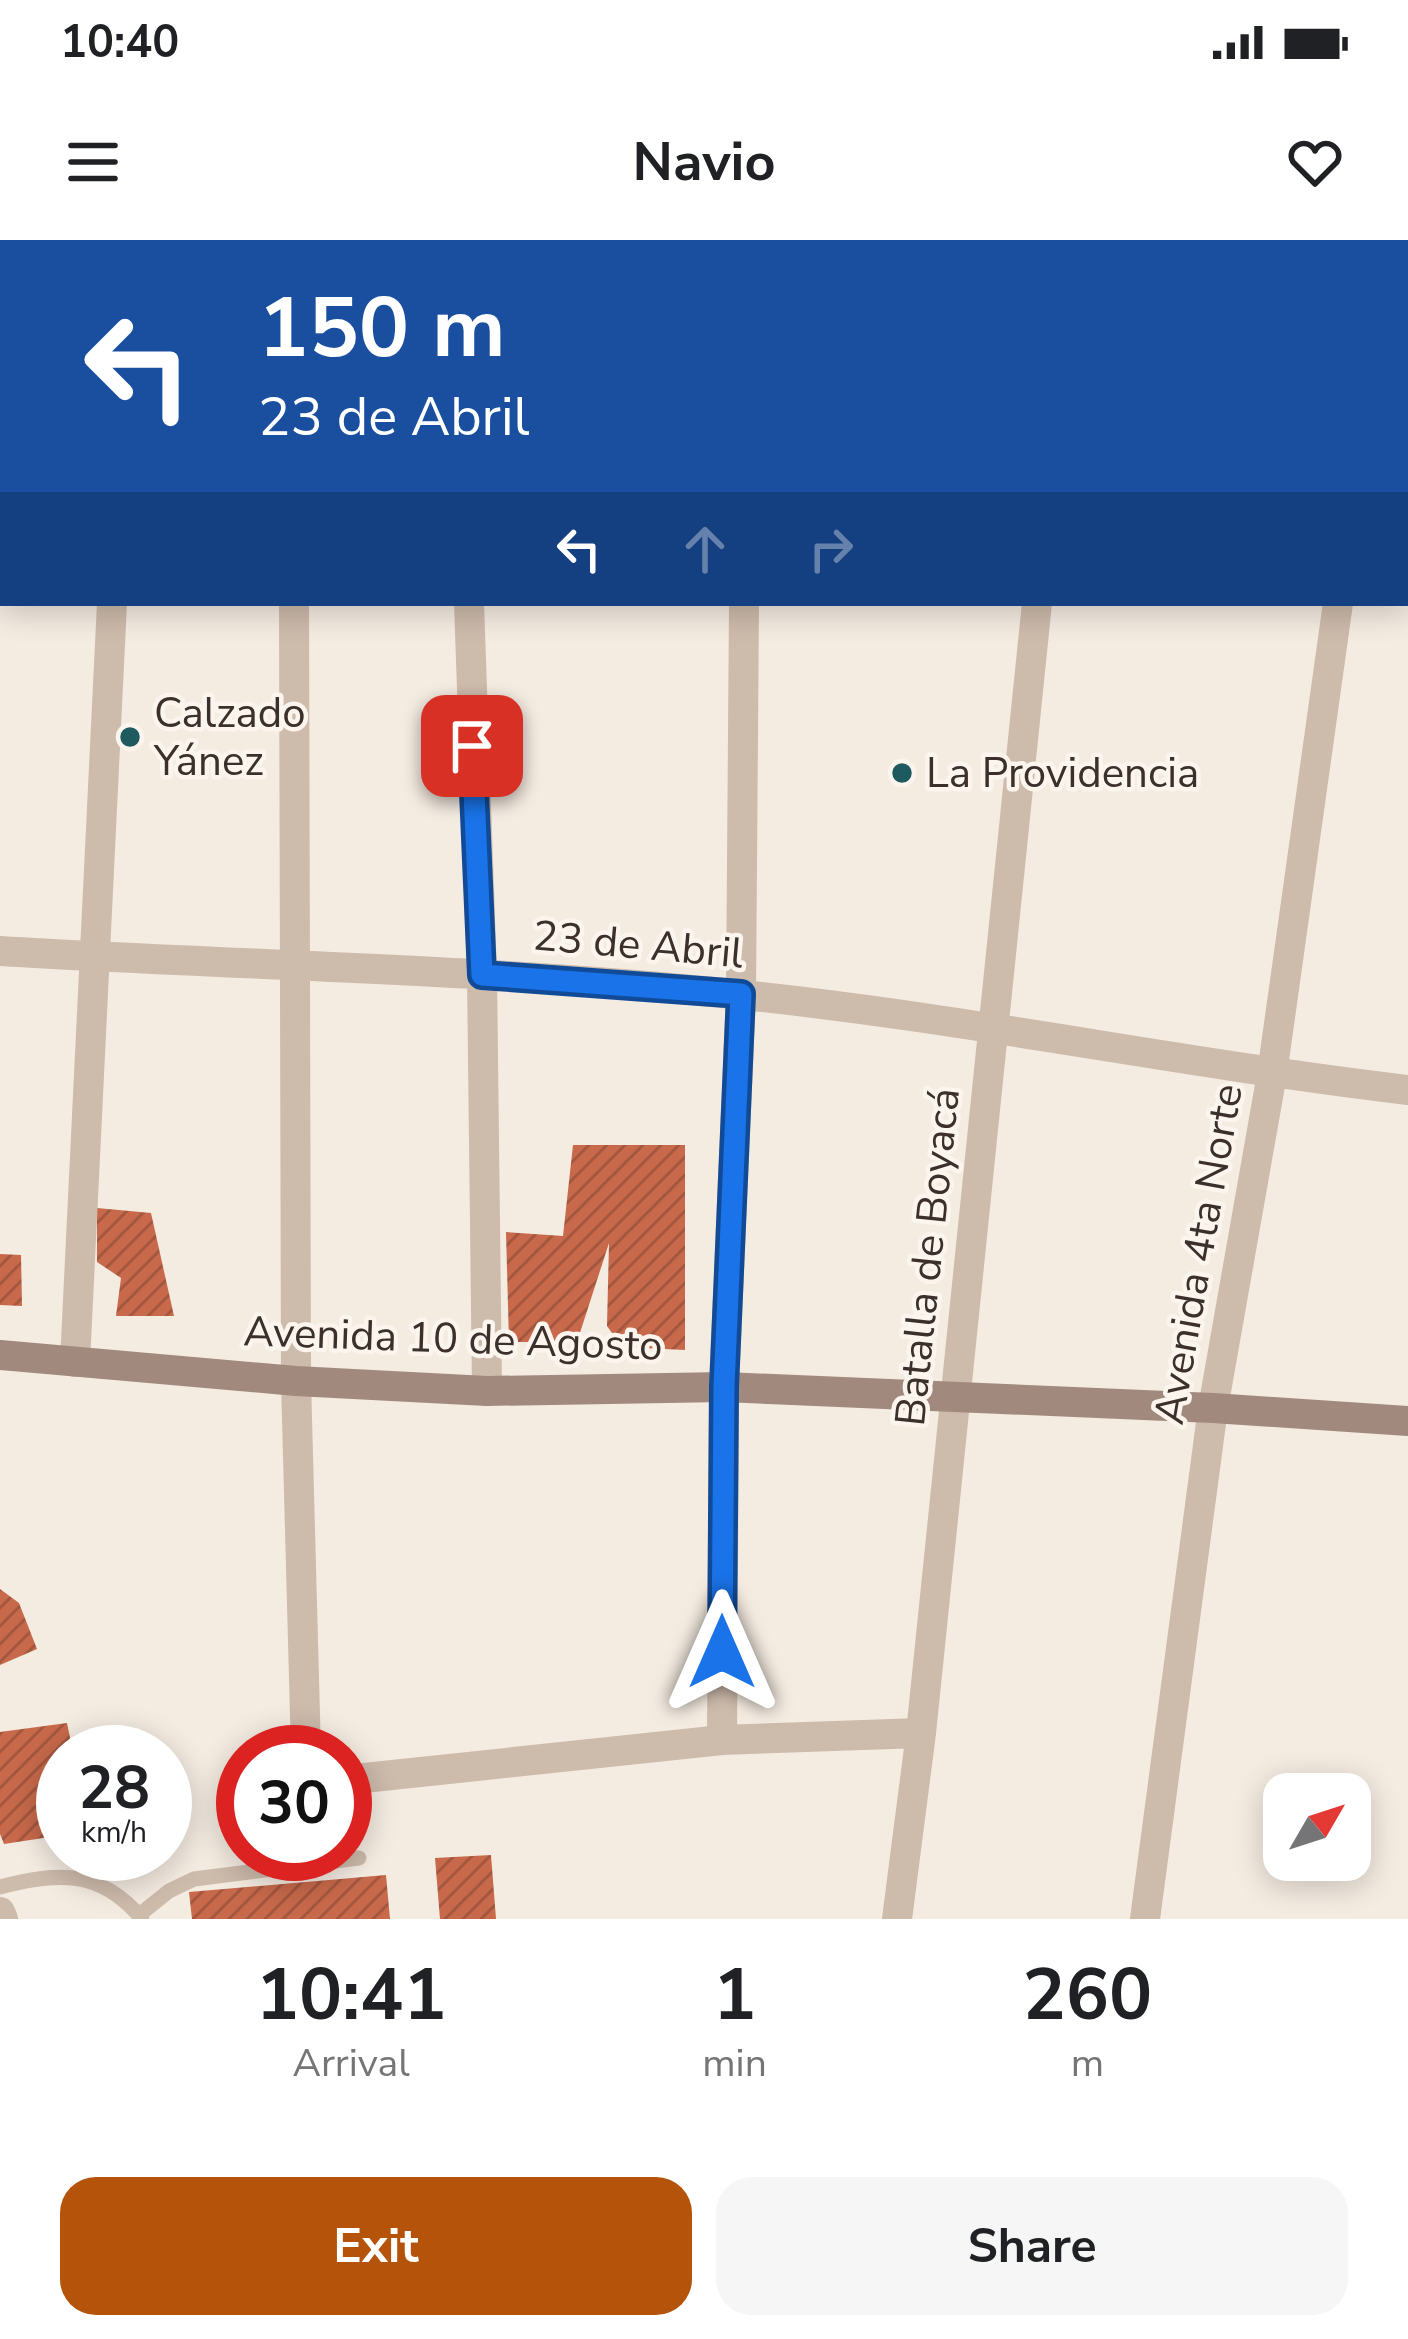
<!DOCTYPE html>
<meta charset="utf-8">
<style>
body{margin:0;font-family:"Nunito Sans",sans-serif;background:#f6f6f6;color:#202124;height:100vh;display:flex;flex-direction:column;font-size:45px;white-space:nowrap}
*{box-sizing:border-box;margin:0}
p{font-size:39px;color:#757577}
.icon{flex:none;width:66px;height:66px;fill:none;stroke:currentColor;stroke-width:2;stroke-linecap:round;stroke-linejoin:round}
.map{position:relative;height:1679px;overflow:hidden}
.drawer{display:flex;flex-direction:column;background:#fff;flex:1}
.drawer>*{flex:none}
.guide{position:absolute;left:0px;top:0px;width:1410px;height:366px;box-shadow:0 6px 30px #0003;background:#1a4fa0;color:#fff;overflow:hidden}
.needle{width:78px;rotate:51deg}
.controls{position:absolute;left:1263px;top:1533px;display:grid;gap:24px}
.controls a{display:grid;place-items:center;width:108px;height:108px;border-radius:24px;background:#fff;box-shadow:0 6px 30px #0003;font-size:60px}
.speed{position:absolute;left:36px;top:1485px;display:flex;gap:24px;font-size:60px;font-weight:700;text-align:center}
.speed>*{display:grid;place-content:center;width:156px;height:156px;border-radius:50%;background:#fff;box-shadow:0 6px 30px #0003;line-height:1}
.speed small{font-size:30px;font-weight:400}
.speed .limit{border:18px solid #d22;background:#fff;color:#111}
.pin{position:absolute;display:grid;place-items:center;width:102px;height:102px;color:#fff;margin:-51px;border-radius:24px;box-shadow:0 6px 18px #0006}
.me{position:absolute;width:132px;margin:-66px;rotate:0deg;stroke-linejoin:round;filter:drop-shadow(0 0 9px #0008)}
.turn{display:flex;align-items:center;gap:42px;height:252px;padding:0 60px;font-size:54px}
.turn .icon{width:156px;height:156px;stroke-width:2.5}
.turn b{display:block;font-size:84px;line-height:102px}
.lanes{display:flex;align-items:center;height:114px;padding:0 60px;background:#0003;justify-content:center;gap:60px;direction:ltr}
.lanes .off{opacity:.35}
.eta{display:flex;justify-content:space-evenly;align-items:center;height:204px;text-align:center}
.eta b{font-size:72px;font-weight:700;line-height:84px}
.action{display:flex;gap:24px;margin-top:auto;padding:24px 60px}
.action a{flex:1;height:138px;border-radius:36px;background:#b45309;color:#fff;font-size:48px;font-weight:700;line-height:138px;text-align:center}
.action a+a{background:#f6f6f6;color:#202124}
.status{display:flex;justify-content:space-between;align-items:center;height:84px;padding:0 60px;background:#fff;direction:ltr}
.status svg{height:33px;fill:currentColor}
header{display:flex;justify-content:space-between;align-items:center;height:156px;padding:0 60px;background:#fff;font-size:54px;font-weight:700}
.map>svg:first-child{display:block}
.building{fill:url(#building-hatch)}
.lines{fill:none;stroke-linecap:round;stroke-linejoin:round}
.lane{stroke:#cdbbac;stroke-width:15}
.street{stroke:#cdbbac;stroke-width:30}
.secondary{stroke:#a18a7d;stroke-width:30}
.route-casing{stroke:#114b97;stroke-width:30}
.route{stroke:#1a73e8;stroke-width:21}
.poi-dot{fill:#1f5a5e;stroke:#fbf5ee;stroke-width:4.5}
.labels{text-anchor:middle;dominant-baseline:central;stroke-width:9;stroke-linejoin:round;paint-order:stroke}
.poi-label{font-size:42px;fill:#3b302b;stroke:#fbf5ee;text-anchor:start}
.street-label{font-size:42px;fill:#3b302b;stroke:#fbf5ee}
</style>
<div class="status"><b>10:40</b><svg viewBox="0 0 49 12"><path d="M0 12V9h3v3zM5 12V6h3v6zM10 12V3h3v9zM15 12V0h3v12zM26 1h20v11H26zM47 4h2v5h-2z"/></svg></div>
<header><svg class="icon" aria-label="menu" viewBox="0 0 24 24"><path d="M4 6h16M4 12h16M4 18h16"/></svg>Navio<svg class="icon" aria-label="heart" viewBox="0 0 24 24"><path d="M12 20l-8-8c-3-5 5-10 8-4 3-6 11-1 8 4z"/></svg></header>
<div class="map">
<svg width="1408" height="1679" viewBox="0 0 1408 1679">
<defs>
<pattern id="building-hatch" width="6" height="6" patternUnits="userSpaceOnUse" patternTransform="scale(3)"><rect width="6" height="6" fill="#c8694b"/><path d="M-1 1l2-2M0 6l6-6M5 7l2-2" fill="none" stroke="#a4573f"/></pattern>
</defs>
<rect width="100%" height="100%" fill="#f4ebe1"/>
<path class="building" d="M 573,905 L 685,905 L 685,1110 L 622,1107 L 607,1086 L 609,1003 L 577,1102 L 509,1102 L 506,992 L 563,996 Z
M 97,968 L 151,973 L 174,1076 L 116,1076 L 121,1038 L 97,1022 Z
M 0,1014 L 21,1015 L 22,1066 L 0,1065 Z
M 0,1349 L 19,1363 L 37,1409 L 0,1425 Z
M 67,1483 L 73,1512 L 63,1512 L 63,1595 L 4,1604 L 0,1594 L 0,1492 Z
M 491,1615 L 496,1679 L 440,1679 L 435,1618 Z
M 386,1635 L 390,1679 L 192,1679 L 189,1652 Z"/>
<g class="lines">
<path class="lane" d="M 0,1647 C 57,1632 101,1629 142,1679
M 139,1675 L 169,1651 L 194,1639 L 359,1618"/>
<path class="street" d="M 119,3 L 119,0
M 485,3 L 485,0
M 751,3 L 751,0
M 1077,3 L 1078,0
M 1392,3 L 1392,0
M 0,54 L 3,54
M 1407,231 L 1408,231
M 294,363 L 296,1141 L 306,1512
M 469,363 L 482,735 L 487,1151
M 0,711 C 248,726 496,729 743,755 C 966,778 1185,824 1408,850
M 75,1122 L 112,363
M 722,1500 L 724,1147 L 741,755 L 744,363
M 345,1540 L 722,1500 L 921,1493
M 0,1672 L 3,1679
M 897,1679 L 921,1493 L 1037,363
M 1145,1679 L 1213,1168 L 1272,834 L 1338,363"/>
<path class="secondary" d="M 0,1115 L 296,1141 L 487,1151 L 724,1147 L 1213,1168 L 1408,1181"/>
</g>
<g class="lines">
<defs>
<path id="route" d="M 472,506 L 482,735 L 741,754 L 724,1147 L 722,1412"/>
</defs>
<use href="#route" class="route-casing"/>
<use href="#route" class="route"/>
</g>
<g class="poi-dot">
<circle cx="130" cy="497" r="12"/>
<circle cx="902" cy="533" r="12"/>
</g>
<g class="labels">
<g class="poi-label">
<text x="154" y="473">Calzado<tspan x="154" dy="48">Yánez</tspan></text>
<text x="926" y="533">La Providencia</text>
</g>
<g class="street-label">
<text transform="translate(638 705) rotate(5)">23 de Abril</text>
<text transform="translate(1199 1014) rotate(-80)">Avenida 4ta Norte</text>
<text transform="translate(928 1017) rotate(-84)">Batalla de Boyacá</text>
<text transform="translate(453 1099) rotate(2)">Avenida 10 de Agosto</text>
</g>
</g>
</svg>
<div class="controls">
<a><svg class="needle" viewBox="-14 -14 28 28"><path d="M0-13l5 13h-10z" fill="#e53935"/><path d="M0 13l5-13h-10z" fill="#757577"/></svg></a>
</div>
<div class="speed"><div>28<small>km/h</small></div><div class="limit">30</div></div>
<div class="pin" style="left:472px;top:506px;background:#d93025"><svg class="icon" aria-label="arrive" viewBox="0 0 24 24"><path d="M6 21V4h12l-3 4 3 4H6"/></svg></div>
<svg class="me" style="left:722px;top:1412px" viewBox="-20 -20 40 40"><path d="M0-17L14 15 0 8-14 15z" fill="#1a73e8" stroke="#fff" stroke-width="4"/></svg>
<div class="guide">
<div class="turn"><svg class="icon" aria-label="left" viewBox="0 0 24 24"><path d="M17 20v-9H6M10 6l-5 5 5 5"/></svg><div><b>150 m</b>23 de Abril</div></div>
<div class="lanes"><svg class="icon" aria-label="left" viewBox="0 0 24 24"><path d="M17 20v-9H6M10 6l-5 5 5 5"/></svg><svg class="icon off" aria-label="ahead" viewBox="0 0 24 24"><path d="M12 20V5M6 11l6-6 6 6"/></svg><svg class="icon off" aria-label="right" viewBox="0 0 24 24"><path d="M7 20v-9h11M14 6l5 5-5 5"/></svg></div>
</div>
</div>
<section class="drawer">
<div class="eta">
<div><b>10:41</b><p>Arrival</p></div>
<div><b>1</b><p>min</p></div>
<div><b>260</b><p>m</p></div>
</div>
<div class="action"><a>Exit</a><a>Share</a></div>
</section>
